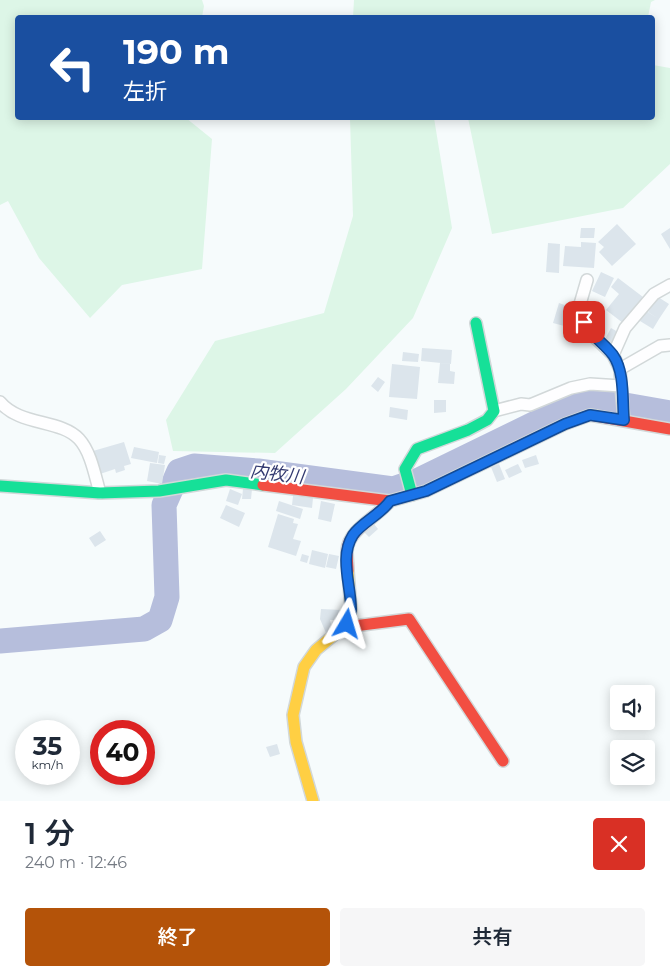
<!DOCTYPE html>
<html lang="ja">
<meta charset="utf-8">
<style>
body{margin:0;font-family:Montserrat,"Noto Sans JP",sans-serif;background:#f6f6f7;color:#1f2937;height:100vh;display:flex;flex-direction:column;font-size:19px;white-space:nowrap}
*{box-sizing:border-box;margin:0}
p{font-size:16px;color:#747a83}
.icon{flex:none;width:28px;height:28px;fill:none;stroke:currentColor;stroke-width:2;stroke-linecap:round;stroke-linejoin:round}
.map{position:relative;height:801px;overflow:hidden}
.details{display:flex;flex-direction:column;background:#fff;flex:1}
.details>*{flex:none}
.banner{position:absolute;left:15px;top:15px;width:640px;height:105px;border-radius:5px;box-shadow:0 2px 12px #0003;background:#1a4fa0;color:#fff;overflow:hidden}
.controls{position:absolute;left:610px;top:685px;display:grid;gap:10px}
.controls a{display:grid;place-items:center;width:45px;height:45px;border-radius:5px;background:#fff;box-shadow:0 2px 12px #0003;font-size:25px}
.speed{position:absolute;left:15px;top:720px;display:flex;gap:10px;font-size:25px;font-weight:700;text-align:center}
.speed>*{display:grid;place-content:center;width:65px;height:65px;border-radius:50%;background:#fff;box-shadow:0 2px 12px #0003;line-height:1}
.speed small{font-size:12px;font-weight:400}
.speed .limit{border:8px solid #d22;background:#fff;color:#111}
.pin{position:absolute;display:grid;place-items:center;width:42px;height:42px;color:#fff;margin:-21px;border-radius:10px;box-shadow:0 2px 8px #0006}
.me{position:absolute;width:55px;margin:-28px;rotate:7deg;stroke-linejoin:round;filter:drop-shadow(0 0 4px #0008)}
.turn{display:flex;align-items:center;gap:18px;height:105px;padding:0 25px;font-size:22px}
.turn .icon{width:65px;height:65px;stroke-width:2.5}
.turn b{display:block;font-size:35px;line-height:42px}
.round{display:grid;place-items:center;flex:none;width:52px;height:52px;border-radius:5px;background:#f6f6f7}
.headline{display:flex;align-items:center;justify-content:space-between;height:85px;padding:0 25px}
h1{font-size:30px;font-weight:600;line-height:38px}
.button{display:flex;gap:10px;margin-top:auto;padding:10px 25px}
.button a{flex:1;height:58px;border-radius:5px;background:#b45309;color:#fff;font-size:20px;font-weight:600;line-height:58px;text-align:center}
.button a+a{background:#f6f6f7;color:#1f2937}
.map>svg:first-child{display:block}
.green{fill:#ddf6e7}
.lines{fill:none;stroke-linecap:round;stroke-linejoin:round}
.river{stroke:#b6bedc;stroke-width:25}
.building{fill:#dce5ec}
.street-casing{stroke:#d2d8d9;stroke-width:14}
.fast-casing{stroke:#d2d8d9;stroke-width:14}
.slow-casing{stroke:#d2d8d9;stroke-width:14}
.jam-casing{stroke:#d2d8d9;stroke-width:14}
.street{stroke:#fefeff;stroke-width:11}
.fast{stroke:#16e098;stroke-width:11}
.slow{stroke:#ffcf43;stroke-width:11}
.jam{stroke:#f24e42;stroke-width:11}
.route-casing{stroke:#114b97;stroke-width:12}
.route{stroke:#1a73e8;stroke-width:9}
.labels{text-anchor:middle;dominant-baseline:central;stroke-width:4.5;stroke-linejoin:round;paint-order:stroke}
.water-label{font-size:18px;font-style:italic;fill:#333a70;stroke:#fff}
</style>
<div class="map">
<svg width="670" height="801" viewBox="0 0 670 801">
<rect width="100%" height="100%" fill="#f6fbfc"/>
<path class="green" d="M 0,0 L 202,0 L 204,6 L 202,17 L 18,18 L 18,118 L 186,118 L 212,139 L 202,269 L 122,285 L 90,318 L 39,258 L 8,201 L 0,205 Z
M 354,0 L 655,0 L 651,2 L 648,17 L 353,17 Z
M 653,65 L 670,68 L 670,164 L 623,208 L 492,234 L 468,118 L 652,118 Z
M 350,118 L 434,118 L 452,228 L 413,318 L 346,389 L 275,453 L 173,451 L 166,420 L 215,341 L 324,313 L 353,216 Z"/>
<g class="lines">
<path class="river" d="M 0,641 L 144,629 L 160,620 L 167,597 L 164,505 L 179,471 L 194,466 L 258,471 L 393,489 L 419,480 L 581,401 L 608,402 L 670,413"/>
</g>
<path class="building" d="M 617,224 L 636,244 L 612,266 L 599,252 L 604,247 L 598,242 Z
M 581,228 L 595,228 L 594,238 L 580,238 Z
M 670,228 L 670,249 L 661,234 Z
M 581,242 L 596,243 L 594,268 L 563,266 L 565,246 L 581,247 Z
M 548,243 L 560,244 L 559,273 L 546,272 Z
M 601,272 L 614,278 L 605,297 L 592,291 Z
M 618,278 L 643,297 L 623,323 L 606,310 L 619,294 L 611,287 Z
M 658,297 L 669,304 L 659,319 L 648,312 Z
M 559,303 L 573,308 L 568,327 L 553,323 Z
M 646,311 L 659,319 L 653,329 L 640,321 Z
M 611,328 L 618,332 L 612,345 L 604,341 Z
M 422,348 L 452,350 L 451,364 L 421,361 Z
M 403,352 L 419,354 L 418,362 L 402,361 Z
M 440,363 L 450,364 L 450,371 L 455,372 L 454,384 L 438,383 Z
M 392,364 L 420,367 L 417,399 L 389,397 Z
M 378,377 L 385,382 L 378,392 L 371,386 Z
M 434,400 L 446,400 L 446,412 L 434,413 Z
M 390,407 L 408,410 L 407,420 L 389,417 Z
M 124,442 L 131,464 L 124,466 L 125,470 L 116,473 L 115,469 L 100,474 L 93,451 Z
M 134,447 L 159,452 L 157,463 L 131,458 Z
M 159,455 L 166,456 L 164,464 L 158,463 Z
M 536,455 L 539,464 L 525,468 L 522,460 Z
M 150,463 L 165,465 L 162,484 L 147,481 Z
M 499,464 L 505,479 L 497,482 L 491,467 Z
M 518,464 L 522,472 L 509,478 L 505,470 Z
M 230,489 L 242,494 L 238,505 L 226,501 Z
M 243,489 L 252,489 L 251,499 L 242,499 Z
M 293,496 L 313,498 L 312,508 L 292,505 Z
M 279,501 L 303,509 L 300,519 L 276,511 Z
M 321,501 L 335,504 L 331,522 L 318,519 Z
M 226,505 L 245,513 L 239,527 L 220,518 Z
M 278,514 L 294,519 L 293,523 L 298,524 L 293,539 L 301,541 L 296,556 L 268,547 Z
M 374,524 L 378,529 L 369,537 L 364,532 Z
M 100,531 L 106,540 L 95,547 L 89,538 Z
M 312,550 L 328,554 L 325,568 L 309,564 Z
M 302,554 L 309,556 L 307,563 L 300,561 Z
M 329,554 L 339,556 L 336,569 L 326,567 Z
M 321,609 L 342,610 L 341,620 L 330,620 L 333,631 L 326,633 L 320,619 Z
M 277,744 L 280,754 L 270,757 L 266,747 Z"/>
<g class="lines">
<defs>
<path id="street" d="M 587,280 L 578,311 L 590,333 L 613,355 L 620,369 L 621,386
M 613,355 L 625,328 L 654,294 L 670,285
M 620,369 L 660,346 L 670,345
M 0,402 C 20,426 60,419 79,439 C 91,452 95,476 100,493
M 494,411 L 521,404 L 530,405 L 571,388 L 590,384 L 621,386 L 624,420"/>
<path id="fast" d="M 0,486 L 100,493 L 159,491 L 226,480 L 263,485
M 412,495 L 405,469 L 417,449 L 468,430 L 487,420 L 494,411 L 476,323"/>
<path id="slow" d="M 313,801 L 296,742 L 293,715 L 304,667 L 316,650 L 347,624 L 351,610 L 348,571"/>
<path id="jam" d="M 263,485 L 390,501 L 426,491 L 565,424 L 590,415 L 670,429
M 348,571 C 348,565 347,558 347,551 C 348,529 378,517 390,501
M 347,624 L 354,626 L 409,619 L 503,761"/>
</defs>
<use href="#street" class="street-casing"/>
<use href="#fast" class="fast-casing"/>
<use href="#slow" class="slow-casing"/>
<use href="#jam" class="jam-casing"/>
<use href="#street" class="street"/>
<use href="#fast" class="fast"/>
<use href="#slow" class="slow"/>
<use href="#jam" class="jam"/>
</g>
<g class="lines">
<defs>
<path id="route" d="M 347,624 C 349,619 351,614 351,609 C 351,585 339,557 353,535 C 361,523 380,515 390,501 L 426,491 L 565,424 L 590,415 L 624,420 C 622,400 625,372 613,355 C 603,342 593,338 584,322"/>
</defs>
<use href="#route" class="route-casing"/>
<use href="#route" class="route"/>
</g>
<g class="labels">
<g class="water-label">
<text transform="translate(277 474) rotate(7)">内牧川</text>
</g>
</g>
</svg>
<div class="controls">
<a><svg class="icon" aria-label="sound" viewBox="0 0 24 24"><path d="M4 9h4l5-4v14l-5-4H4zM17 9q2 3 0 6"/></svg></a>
<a><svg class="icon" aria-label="layers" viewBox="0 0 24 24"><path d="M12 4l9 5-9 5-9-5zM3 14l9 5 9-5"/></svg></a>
</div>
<div class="speed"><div>35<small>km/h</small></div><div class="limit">40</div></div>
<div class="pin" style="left:584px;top:322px;background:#d93025"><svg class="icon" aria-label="arrive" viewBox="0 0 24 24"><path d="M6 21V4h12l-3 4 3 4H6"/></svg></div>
<svg class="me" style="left:347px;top:624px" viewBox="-20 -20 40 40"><path d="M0-17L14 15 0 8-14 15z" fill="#1a73e8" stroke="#fff" stroke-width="4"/></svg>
<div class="banner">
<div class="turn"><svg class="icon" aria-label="left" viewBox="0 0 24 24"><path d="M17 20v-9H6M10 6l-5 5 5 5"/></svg><div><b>190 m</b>左折</div></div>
</div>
</div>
<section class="details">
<div class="headline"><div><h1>1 分</h1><p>240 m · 12:46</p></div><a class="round" style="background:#d93025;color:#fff"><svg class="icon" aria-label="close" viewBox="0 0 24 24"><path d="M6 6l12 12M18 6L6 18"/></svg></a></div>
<div class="button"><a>終了</a><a>共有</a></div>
</section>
